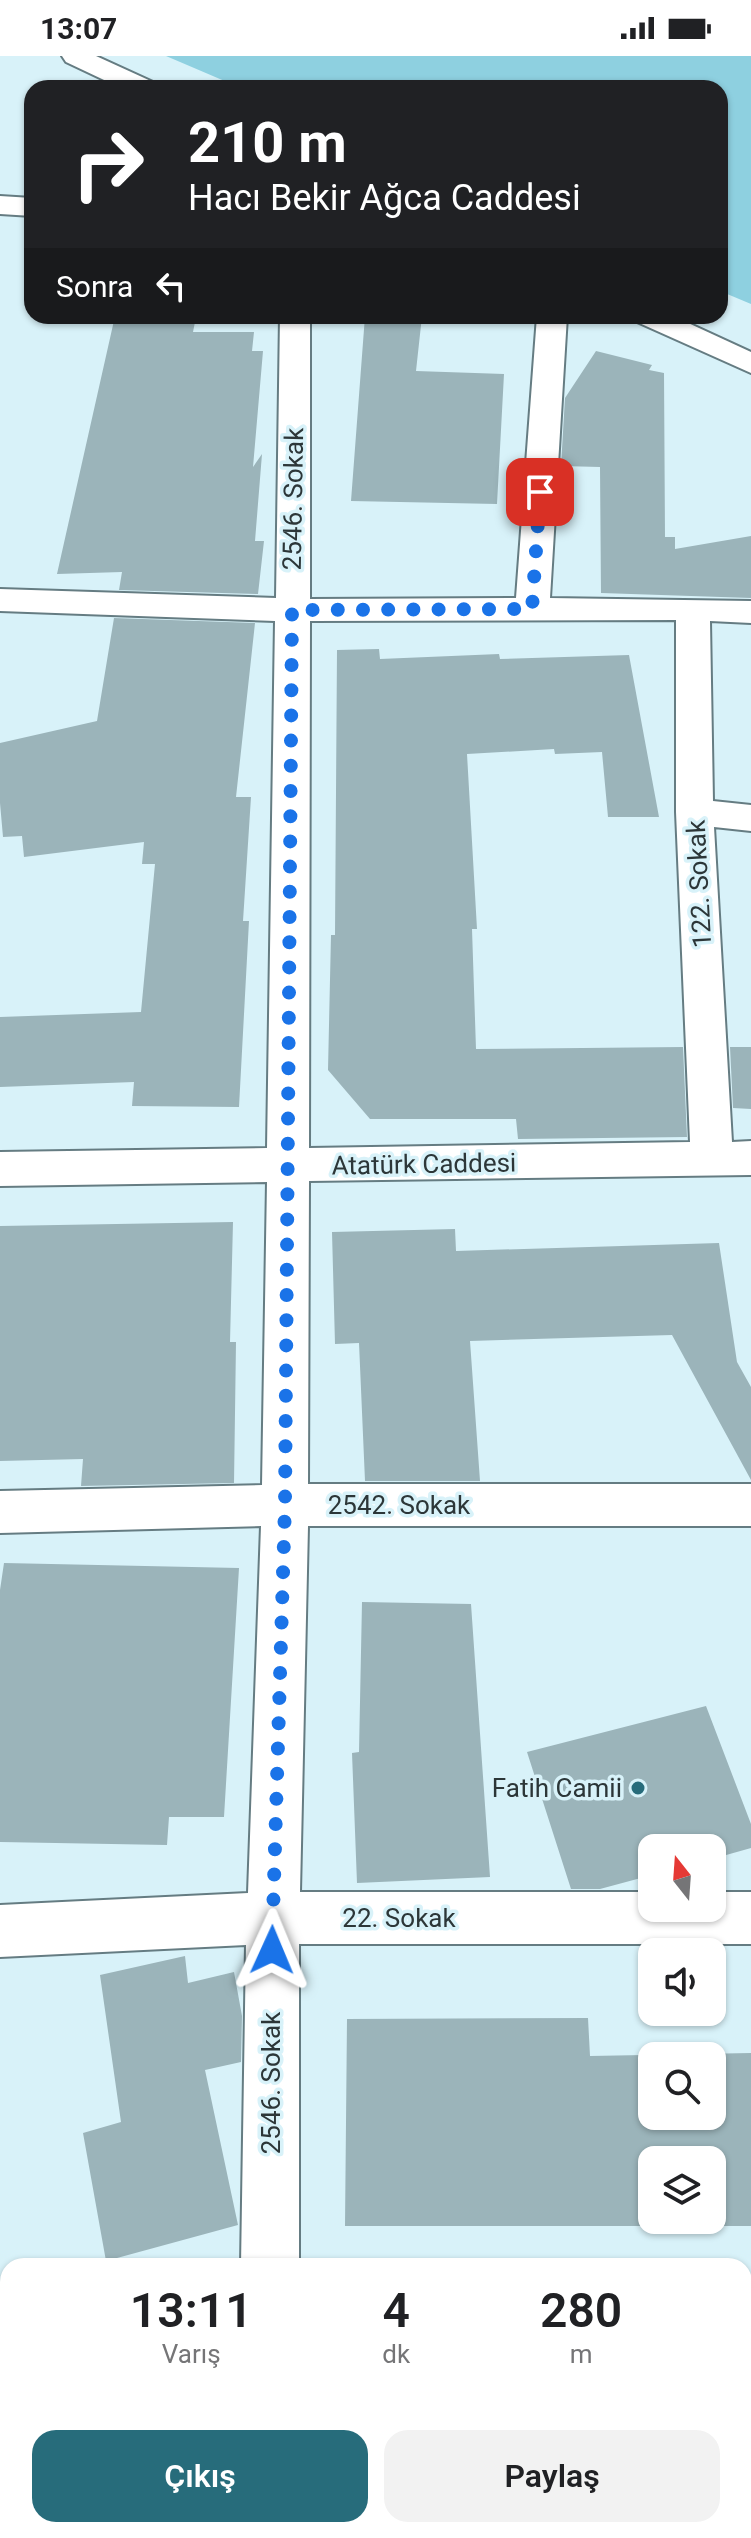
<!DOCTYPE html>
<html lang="tr">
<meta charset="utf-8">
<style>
body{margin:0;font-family:Roboto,sans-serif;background:#f2f2f2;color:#202124;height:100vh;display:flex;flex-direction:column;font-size:30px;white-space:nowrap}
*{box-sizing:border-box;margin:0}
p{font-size:26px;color:#757577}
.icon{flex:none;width:44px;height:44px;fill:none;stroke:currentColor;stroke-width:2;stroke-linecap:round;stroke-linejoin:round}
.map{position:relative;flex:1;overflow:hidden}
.side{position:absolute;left:0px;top:2202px;width:752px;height:280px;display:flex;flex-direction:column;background:#fff;border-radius:24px 24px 0 0;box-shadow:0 2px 6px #0004}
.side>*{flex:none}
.guide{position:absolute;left:24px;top:24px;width:704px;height:244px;border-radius:24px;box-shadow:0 2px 6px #0004;background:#202124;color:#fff;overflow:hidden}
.needle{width:52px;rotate:343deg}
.fabs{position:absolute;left:638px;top:1778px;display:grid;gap:16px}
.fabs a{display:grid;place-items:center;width:88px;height:88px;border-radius:16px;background:#fff;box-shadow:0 2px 6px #0004;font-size:40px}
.pin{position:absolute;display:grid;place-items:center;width:68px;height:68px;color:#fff;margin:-34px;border-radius:16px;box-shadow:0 4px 12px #0006}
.me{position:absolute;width:88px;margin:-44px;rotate:1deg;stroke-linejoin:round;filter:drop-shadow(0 0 6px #0008)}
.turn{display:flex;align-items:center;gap:28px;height:168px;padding:0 32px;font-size:36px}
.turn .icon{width:104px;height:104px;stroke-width:2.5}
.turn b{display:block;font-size:56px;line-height:68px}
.then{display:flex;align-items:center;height:76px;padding:0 32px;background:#0003;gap:16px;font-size:30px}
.eta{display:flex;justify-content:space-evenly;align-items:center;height:136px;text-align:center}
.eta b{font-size:48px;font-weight:600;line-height:56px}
.button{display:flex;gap:16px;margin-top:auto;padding:16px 32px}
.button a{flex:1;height:92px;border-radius:24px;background:#276c7b;color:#fff;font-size:32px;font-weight:600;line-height:92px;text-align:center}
.button a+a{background:#f2f2f2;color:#202124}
.status{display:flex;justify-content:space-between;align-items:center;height:56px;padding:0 40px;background:#fff;direction:ltr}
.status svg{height:22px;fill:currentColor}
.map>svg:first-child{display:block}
.green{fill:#8ed0e0}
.building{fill:#9bb4ba;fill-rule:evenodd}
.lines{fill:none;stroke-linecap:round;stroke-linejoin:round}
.minor-casing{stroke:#657c82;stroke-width:4}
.minor{fill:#fff;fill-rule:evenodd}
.route{stroke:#1a73e8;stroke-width:14;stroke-dasharray:0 25.2}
.poi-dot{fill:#276c7b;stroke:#d8f2f9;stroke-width:3}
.labels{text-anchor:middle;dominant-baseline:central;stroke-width:7;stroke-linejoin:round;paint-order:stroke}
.street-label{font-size:26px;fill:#2c3638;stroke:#d8f2f9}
.poi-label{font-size:26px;fill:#2c3638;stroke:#d8f2f9;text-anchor:end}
</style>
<div class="status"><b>13:07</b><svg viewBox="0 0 49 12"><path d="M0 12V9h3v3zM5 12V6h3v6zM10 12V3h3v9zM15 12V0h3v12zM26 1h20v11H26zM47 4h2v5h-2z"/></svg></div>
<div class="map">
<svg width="751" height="2482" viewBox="0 0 751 2482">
<rect width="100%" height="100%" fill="#d8f2f9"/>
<path class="green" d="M 166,0 L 751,0 L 751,248 L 720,235 L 720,32 L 241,32 Z"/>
<path class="building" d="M 115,260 L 177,260 L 176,266 L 195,266 L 193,276 L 254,276 L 252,295 L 263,295 L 253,411 L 262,398 L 255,485 L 264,485 L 258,538 L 119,534 L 122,516 L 57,518 Z
M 365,260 L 422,260 L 416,315 L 504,318 L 497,448 L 351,445 Z
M 596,295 L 652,309 L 649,314 L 664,317 L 665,481 L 675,481 L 675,493 L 751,480 L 751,542 L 601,537 L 600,411 L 561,410 L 565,342 Z
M 114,562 L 255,567 L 236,741 L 251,741 L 243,865 L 249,865 L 239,1051 L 132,1050 L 134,1026 L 0,1031 L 0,961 L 141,956 L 155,808 L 142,808 L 144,786 L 24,801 L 22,780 L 3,781 L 0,747 L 0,687 L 97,665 Z
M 379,593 L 380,603 L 499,598 L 500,603 L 629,599 L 659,761 L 608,761 L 602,696 L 555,698 L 554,693 L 467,698 L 477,873 L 472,873 L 476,993 L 683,991 L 687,1081 L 518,1083 L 516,1063 L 370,1063 L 328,1014 L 331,879 L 335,879 L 337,594 Z
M 730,991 L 751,991 L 751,1053 L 733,1052 Z
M 233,1166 L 230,1286 L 236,1286 L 234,1427 L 81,1430 L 83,1403 L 0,1405 L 0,1170 Z
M 455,1173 L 456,1195 L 719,1187 L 737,1306 L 751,1331 L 751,1424 L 672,1279 L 470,1285 L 480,1425 L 365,1425 L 359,1287 L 335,1288 L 332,1176 Z
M 4,1507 L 239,1512 L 224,1761 L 169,1761 L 167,1789 L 0,1786 L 0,1534 Z
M 362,1546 L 471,1548 L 490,1821 L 357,1827 L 352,1697 L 359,1696 Z
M 706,1650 L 751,1768 L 751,1792 L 712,1803 L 712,1792 L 652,1792 L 652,1819 L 600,1833 L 571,1833 L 527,1696 Z
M 185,1900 L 188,1927 L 234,1916 L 242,1960 L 241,2006 L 205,2014 L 238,2169 L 106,2205 L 83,2077 L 121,2066 L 100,1919 Z
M 588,1962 L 590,2000 L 751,1997 L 751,2170 L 345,2170 L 347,1963 ZM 652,2000 L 712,2000 L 712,2060 L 652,2060 ZM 652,2104 L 712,2104 L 712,2164 L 652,2164 Z"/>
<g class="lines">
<defs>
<path id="minor" d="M 62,0 L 96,0 L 153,26 L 157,32 L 121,32 L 66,6 Z
M 0,140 L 32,142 L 32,160 L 0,158 Z
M 280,260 L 310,260 L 310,543 L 516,542 L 537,260 L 567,260 L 550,542 L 751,545 L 751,567 L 710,565 L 713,745 L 751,749 L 751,775 L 714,771 L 732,1086 L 751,1085 L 751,1119 L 309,1125 L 308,1428 L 751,1428 L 751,1470 L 308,1470 L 300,1836 L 652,1836 L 652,1852 L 712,1852 L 712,1836 L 751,1836 L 751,1888 L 299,1888 L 299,2210 L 241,2210 L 246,1889 L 0,1901 L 0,1849 L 248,1837 L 261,1470 L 0,1477 L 0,1435 L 262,1429 L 267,1126 L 0,1130 L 0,1096 L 267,1092 L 275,565 L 0,555 L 0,533 L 276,542 ZM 676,564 L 676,756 L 690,1086 L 309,1092 L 310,565 Z
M 633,260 L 673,260 L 751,296 L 751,317 L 637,266 Z
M 237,2474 L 299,2474 L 299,2482 L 237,2482 Z"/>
</defs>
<use href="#minor" class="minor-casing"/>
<use href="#minor" class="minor"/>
</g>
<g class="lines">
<path class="route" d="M 272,1894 L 285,1449 L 292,554 L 532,553 L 540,436"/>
</g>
<circle class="poi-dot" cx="638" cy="1732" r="8"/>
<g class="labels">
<g class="street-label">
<text transform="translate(293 443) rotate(-89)">2546. Sokak</text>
<text transform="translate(699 828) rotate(-93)">122. Sokak</text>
<text transform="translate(424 1108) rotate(-1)">Atatürk Caddesi</text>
<text x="399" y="1449">2542. Sokak</text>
<text x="399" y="1862">22. Sokak</text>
<text transform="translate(271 2027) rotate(-90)">2546. Sokak</text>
</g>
<g class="poi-label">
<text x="622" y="1732">Fatih Camii</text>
</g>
</g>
</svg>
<div class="fabs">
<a><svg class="needle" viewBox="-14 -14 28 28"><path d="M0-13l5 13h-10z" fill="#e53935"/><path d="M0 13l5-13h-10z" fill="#757577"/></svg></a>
<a><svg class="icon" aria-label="sound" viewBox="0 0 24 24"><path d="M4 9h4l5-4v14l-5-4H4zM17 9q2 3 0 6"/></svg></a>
<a><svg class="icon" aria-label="search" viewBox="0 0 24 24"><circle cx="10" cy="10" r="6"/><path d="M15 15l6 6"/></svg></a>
<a><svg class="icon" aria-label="layers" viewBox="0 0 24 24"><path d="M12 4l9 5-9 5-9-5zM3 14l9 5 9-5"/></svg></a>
</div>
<div class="pin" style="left:540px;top:436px;background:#d93025"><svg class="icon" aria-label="arrive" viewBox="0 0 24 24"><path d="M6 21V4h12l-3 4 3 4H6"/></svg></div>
<svg class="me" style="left:272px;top:1894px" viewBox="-20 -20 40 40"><path d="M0-17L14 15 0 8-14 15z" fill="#1a73e8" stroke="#fff" stroke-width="4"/></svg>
<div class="guide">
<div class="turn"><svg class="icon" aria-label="right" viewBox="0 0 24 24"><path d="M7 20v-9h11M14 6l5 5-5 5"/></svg><div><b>210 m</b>Hacı Bekir Ağca Caddesi</div></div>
<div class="then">Sonra<svg class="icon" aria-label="left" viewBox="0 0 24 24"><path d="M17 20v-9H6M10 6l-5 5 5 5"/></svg></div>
</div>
<section class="side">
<div class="eta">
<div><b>13:11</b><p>Varış</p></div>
<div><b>4</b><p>dk</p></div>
<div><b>280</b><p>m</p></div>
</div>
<div class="button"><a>Çıkış</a><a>Paylaş</a></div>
</section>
</div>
